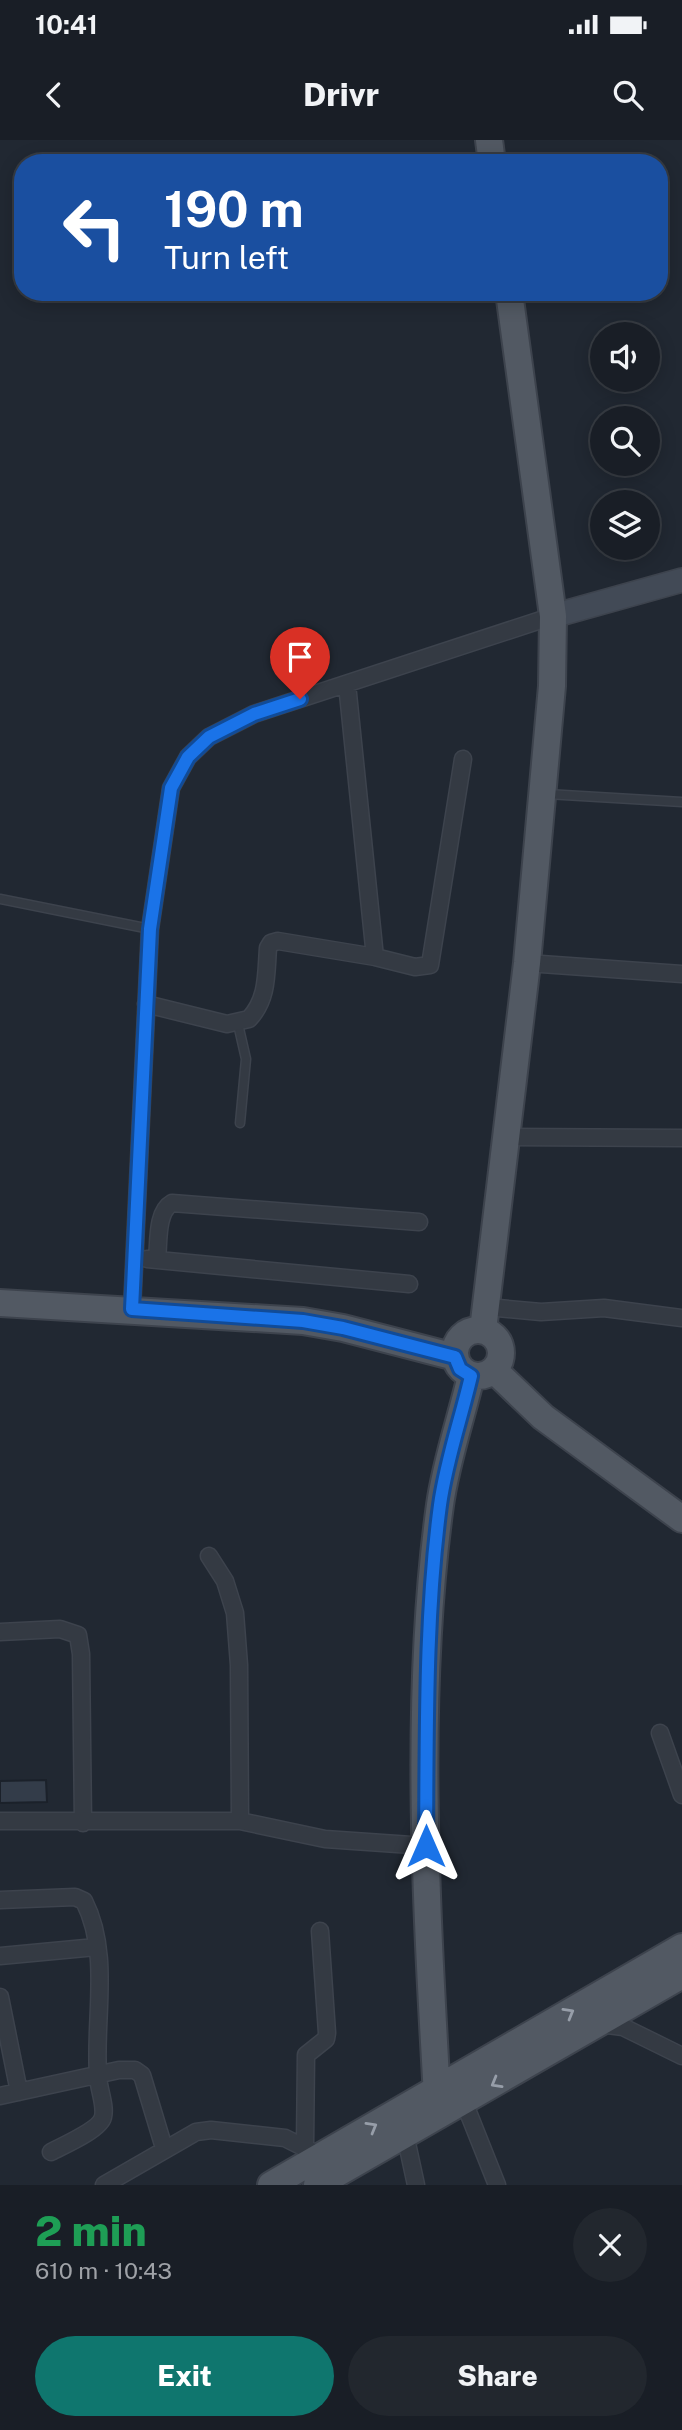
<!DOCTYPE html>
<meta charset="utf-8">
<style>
body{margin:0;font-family:"Public Sans",sans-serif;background:#22272e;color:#f1f3f6;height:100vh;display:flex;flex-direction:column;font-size:26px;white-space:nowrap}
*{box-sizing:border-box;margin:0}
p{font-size:23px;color:#9fa2a7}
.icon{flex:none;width:38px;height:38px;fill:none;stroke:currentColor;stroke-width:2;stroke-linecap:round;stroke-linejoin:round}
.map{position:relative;height:2045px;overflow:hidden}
.sheet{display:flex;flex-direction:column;background:#191e26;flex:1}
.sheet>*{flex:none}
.guide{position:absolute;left:14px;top:14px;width:654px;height:147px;border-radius:28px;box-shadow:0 4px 18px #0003,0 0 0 2px #373c43;background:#1a4fa0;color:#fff;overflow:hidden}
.tools{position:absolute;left:590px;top:182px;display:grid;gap:14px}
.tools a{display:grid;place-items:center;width:70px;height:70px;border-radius:50%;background:#191e26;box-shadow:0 4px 18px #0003,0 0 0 2px #373c43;font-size:35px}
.pin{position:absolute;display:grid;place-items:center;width:60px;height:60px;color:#fff;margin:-72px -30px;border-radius:50% 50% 50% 0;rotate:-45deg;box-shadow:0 0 7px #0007}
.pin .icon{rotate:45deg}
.me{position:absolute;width:77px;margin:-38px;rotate:0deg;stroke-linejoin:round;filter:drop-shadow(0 0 5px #0008)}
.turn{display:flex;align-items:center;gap:24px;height:147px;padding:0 35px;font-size:32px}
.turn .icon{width:91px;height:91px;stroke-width:2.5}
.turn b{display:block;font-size:49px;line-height:60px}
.round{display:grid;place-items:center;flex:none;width:74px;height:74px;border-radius:37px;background:#22272e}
.overview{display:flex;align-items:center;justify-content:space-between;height:119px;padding:0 35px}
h1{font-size:42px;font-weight:800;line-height:52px;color:#1e9e55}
.button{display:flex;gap:14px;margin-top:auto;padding:14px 35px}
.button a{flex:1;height:80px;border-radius:42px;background:#0f766e;color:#fff;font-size:28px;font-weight:800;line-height:80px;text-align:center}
.button a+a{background:#22272e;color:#f1f3f6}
.status{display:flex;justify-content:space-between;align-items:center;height:49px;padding:0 35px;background:#191e26;direction:ltr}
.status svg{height:19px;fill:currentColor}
header{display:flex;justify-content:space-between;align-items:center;height:91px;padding:0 35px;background:#191e26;font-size:32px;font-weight:800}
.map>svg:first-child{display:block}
.building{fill:#333c49;stroke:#1b212a;stroke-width:2}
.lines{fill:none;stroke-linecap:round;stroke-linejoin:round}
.lane-casing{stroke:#3d434d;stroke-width:11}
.street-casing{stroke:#3d434d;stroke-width:19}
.secondary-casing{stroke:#3d434d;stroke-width:26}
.primary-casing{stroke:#3d434d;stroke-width:30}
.lane{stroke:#343a43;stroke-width:8}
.street{stroke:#343a43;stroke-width:16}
.secondary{stroke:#424a56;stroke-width:23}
.primary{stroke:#525963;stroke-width:26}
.oneway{stroke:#979ea9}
.route-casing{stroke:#114b97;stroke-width:18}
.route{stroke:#1a73e8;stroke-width:12}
</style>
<div class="status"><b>10:41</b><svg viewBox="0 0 49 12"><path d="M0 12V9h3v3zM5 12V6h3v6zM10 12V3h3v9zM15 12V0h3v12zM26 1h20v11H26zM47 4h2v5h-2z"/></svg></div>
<header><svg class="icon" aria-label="back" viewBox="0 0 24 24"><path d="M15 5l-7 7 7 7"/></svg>Drivr<svg class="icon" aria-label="search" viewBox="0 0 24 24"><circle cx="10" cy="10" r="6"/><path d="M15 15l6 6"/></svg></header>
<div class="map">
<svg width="682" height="2045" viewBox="0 0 682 2045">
<rect width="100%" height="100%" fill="#212832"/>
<path class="building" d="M 46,1640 L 47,1662 L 0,1663 L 0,1641 Z"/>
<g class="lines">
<defs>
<path id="lane" d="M 547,654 L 682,662
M 0,759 L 150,789
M 238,884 L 246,919 L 240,983"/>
<path id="street" d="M 347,544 L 375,817
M 527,823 L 682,834
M 146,864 L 227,884 L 249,879 C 268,859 266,834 268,808 L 271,803 L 278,801 L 375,817 L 415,827 L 430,825 L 463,619
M 507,997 L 682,998
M 147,1119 L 409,1144
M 157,1119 C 159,1103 156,1072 172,1063 L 419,1082
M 487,1167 L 541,1172 L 604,1168 L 682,1178
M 132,1169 L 150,789 L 171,648 L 188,617 L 209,597 L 254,574 L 553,476
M 209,1416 L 225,1441 L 235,1473 L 239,1525 L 240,1681
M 0,1492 L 60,1489 L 78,1495 L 81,1514 L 83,1683
M 660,1593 L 682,1655
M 0,1681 L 240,1681 L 325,1699 L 426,1706
M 0,1760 L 75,1757 L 84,1761 C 111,1814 94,1878 98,1935 C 98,1948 106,1965 103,1977 C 100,1990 62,2006 51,2012
M 0,1816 L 96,1807
M 0,1857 L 19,1952
M 600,1884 L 623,1887 L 682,1916
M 0,1956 L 119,1930 L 135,1930 L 142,1935 L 164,2008
M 464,1962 L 497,2045
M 405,1994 L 416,2045
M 305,2006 L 306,1915 L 326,1899 L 327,1893 L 320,1791
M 104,2045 L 196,1992 L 211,1990 L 285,1998 L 311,2011 L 313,2021"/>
<path id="secondary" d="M 553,476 L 682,440"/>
<path id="primary" d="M 489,0 L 492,23
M 0,1163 L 303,1181 L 343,1188 L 455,1217
M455 1213a23 23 0 1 1 46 0a23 23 0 1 1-46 0Z
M 483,1190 L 527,823 L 552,546 L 553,476 L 509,152
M 494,1230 L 543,1277 L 682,1379
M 438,1974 C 427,1777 413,1561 440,1365 C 446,1321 461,1279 471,1236
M 271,2045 L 682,1807
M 317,2045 L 682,1835"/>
</defs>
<use href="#lane" class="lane-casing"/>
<use href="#street" class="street-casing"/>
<use href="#secondary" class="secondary-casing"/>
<use href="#primary" class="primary-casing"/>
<use href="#lane" class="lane"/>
<use href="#street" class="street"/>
<use href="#secondary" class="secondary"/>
<use href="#primary" class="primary"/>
</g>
<defs><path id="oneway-chevron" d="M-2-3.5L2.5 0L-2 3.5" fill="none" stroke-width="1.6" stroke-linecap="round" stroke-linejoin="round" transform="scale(1.75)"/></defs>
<g class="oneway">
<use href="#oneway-chevron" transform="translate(569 1873) rotate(-30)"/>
<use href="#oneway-chevron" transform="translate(496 1943) rotate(150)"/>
<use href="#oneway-chevron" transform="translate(372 1987) rotate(-30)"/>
</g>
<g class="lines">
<defs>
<path id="route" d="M 300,559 L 254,574 L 209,597 L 188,617 L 171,648 L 150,789 L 132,1169 L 303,1181 L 343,1188 L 455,1217 L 460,1229 L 471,1236 C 461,1279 446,1321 440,1365 C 425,1478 427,1592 426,1706"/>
</defs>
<use href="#route" class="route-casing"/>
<use href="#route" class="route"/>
</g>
</svg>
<div class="tools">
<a><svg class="icon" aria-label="sound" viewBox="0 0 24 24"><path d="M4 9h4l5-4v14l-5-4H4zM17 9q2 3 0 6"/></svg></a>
<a><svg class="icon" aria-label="search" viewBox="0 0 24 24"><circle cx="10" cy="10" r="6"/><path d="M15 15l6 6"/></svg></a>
<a><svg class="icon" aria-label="layers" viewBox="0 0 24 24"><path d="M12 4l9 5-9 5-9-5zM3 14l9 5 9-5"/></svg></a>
</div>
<div class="pin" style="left:300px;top:559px;background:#d93025"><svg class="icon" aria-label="arrive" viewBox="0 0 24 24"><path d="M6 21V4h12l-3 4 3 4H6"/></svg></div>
<svg class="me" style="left:426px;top:1706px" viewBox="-20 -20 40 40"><path d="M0-17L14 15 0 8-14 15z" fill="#1a73e8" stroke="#fff" stroke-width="4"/></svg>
<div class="guide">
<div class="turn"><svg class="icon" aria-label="left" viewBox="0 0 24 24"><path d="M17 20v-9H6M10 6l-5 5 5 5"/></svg><div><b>190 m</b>Turn left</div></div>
</div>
</div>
<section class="sheet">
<div class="overview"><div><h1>2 min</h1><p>610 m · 10:43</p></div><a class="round"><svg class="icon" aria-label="close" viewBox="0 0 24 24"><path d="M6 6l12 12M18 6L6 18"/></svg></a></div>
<div class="button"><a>Exit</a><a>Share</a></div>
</section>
